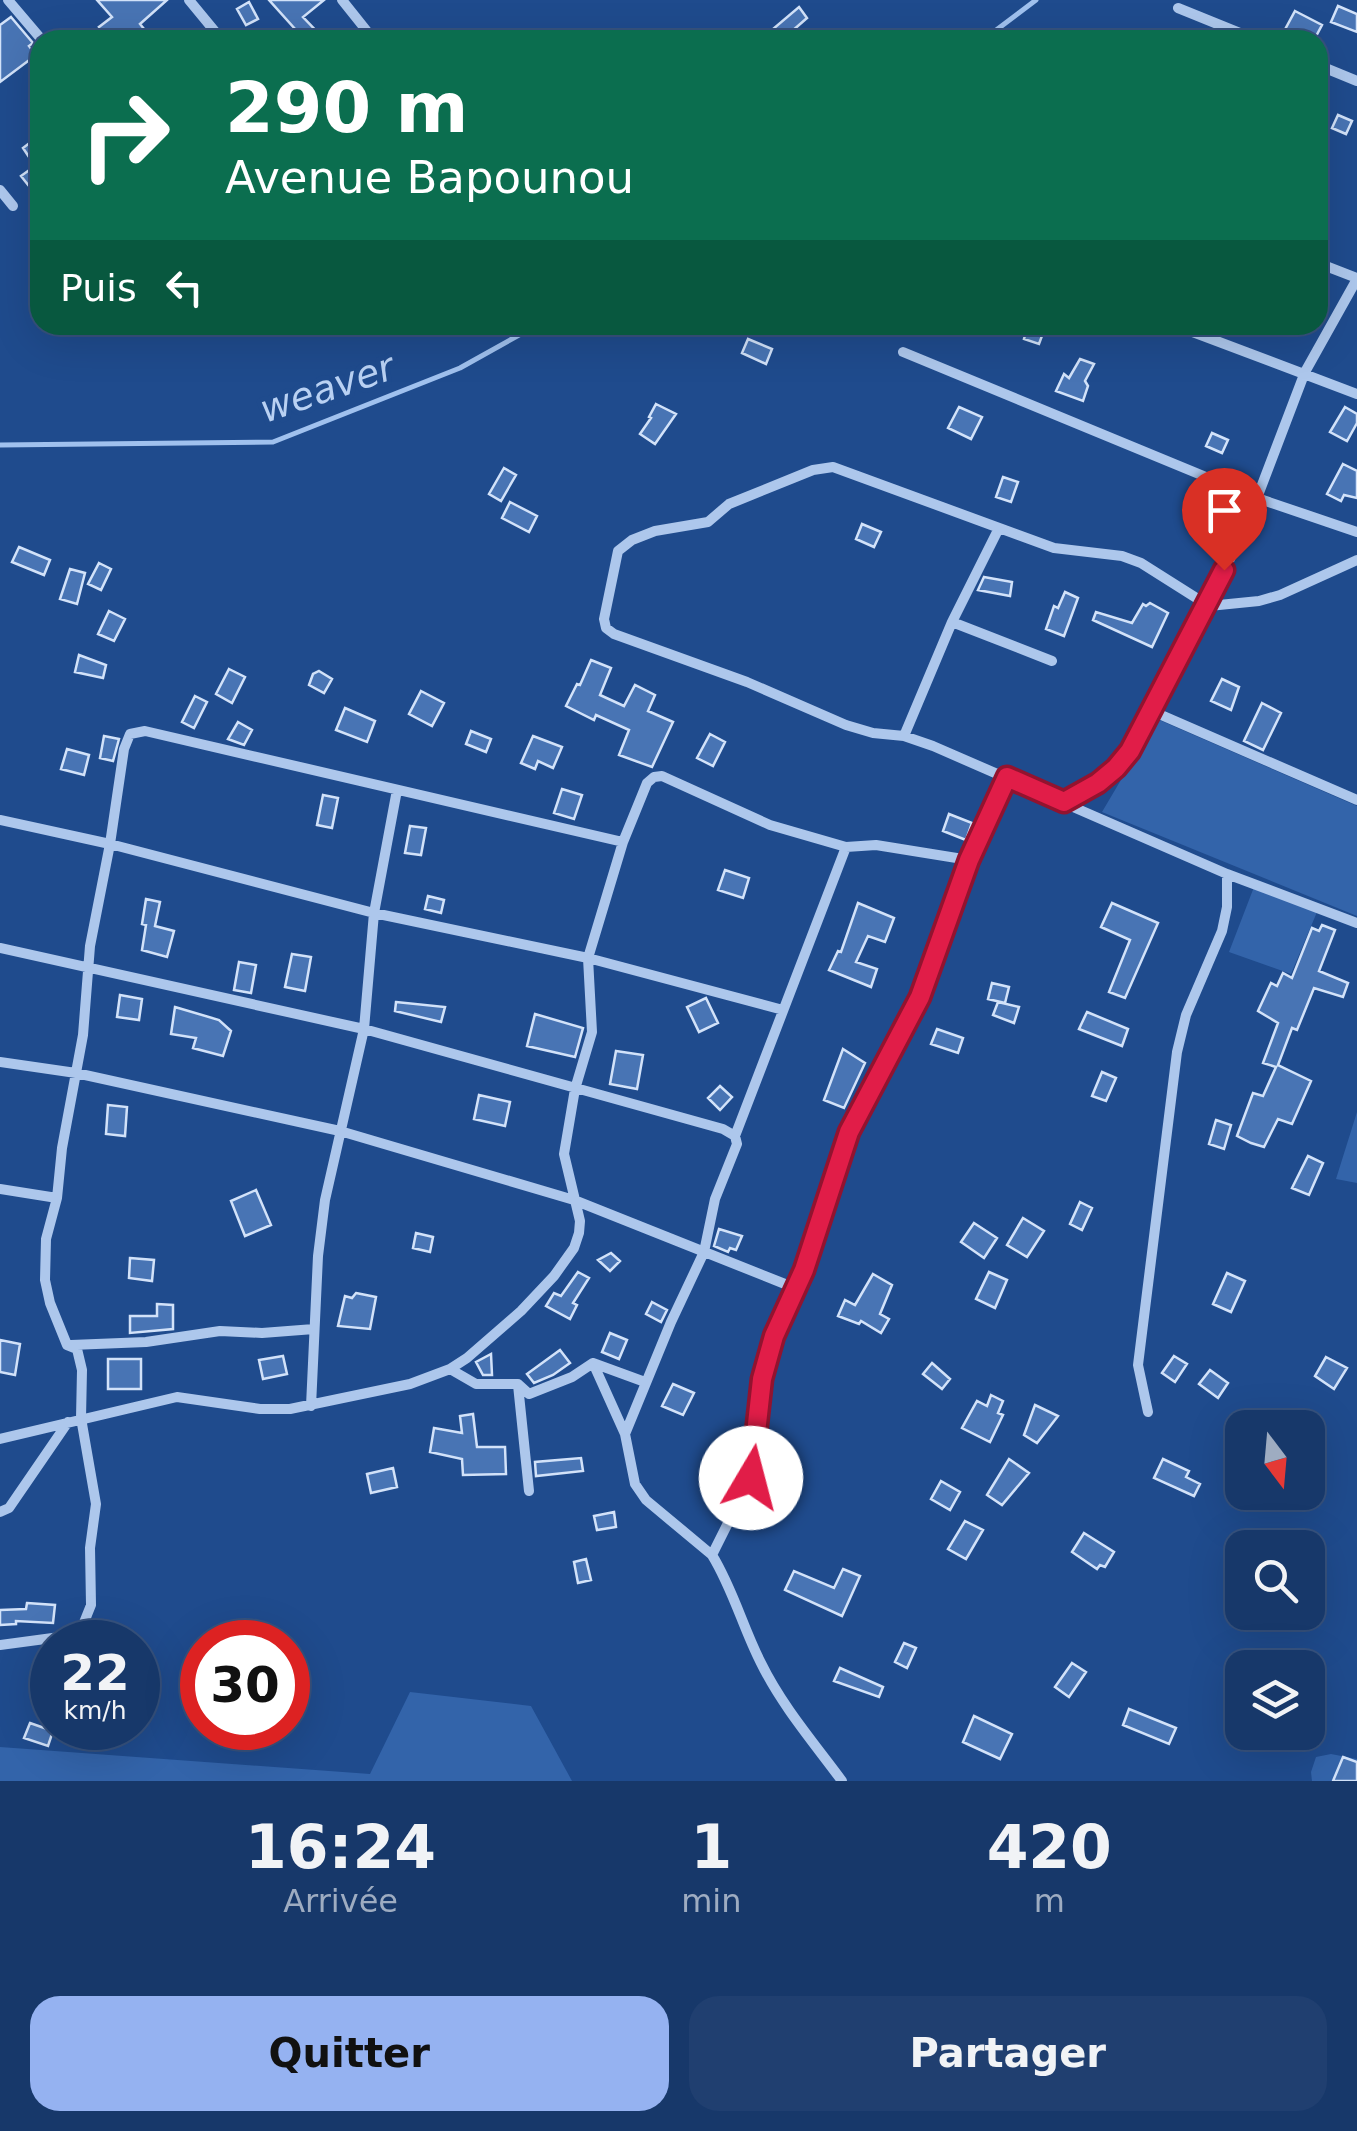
<!DOCTYPE html>
<html lang="fr">
<meta charset="utf-8">
<style>
body{margin:0;font-family:"DejaVu Sans",sans-serif;background:#203f70;color:#f1f3f6;height:100vh;display:flex;flex-direction:column;font-size:38px;white-space:nowrap}
*{box-sizing:border-box;margin:0}
p{font-size:32px;color:#9eacc1}
.icon{flex:none;width:55px;height:55px;fill:none;stroke:currentColor;stroke-width:2;stroke-linecap:round;stroke-linejoin:round}
.map{position:relative;height:1781px;overflow:hidden}
.details{display:flex;flex-direction:column;background:#17386a;flex:1}
.details>*{flex:none}
.top-card{position:absolute;left:30px;top:30px;width:1298px;height:305px;border-radius:30px;box-shadow:0 10px 40px #0002,0 0 0 2px #36527e;background:#0b6e4f;color:#fff;overflow:hidden}
.needle{width:65px;rotate:164deg}
.tools{position:absolute;left:1225px;top:1410px;display:grid;gap:20px}
.tools a{display:grid;place-items:center;width:100px;height:100px;border-radius:20px;background:#17386a;box-shadow:0 10px 40px #0002,0 0 0 2px #36527e;font-size:50px}
.speed{position:absolute;left:30px;top:1620px;display:flex;gap:20px;font-size:50px;font-weight:700;text-align:center}
.speed>*{display:grid;place-content:center;width:130px;height:130px;border-radius:50%;background:#17386a;box-shadow:0 10px 40px #0002,0 0 0 2px #36527e;line-height:1}
.speed small{font-size:25px;font-weight:400}
.speed .limit{border:15px solid #d22;background:#fff;color:#111}
.pin{position:absolute;display:grid;place-items:center;width:85px;height:85px;color:#fff;margin:-102px -42px;border-radius:50% 50% 50% 0;rotate:-45deg;box-shadow:0 0 10px #0007}
.pin .icon{rotate:45deg}
.me{position:absolute;width:110px;margin:-55px;rotate:8deg;stroke-linejoin:round;filter:drop-shadow(0 0 8px #0008)}
.turn{display:flex;align-items:center;gap:35px;height:210px;padding:0 30px;font-size:45px}
.turn .icon{width:130px;height:130px;stroke-width:2.5}
.turn b{display:block;font-size:70px;line-height:85px}
.then{display:flex;align-items:center;height:95px;padding:0 30px;background:#0003;gap:20px;font-size:38px}
.eta{display:flex;justify-content:space-evenly;align-items:center;height:170px;text-align:center}
.eta b{font-size:60px;font-weight:700;line-height:70px}
.primary-button{display:flex;gap:20px;margin-top:auto;padding:20px 30px}
.primary-button a{flex:1;height:115px;border-radius:30px;background:#95b2f1;color:#111;font-size:40px;font-weight:700;line-height:115px;text-align:center}
.primary-button a+a{background:#203f70;color:#f1f3f6}
.map>svg:first-child{display:block}
.green{fill:#3364aa}
.lines{fill:none;stroke-linecap:round;stroke-linejoin:round}
.stream{stroke:#a0c1ee;stroke-width:5}
.building{fill:#4874b4;stroke:#d2e2f9;stroke-width:2.5}
.street{stroke:#adc7ec;stroke-width:10}
.route-casing{stroke:#92132f;stroke-width:25}
.route{stroke:#e11d48;stroke-width:18}
.labels{text-anchor:middle;dominant-baseline:central;stroke-width:10;stroke-linejoin:round;paint-order:stroke}
.water-label{font-size:38px;font-style:italic;fill:#b9d1f3;stroke:#1f4b8d}
</style>
<div class="map">
<svg width="1357" height="1781" viewBox="0 0 1357 1781">
<rect width="100%" height="100%" fill="#1f4b8d"/>
<path class="green" d="M 1157,719 L 1357,806 L 1357,916 L 1102,812 Z
M 1254,887 L 1317,912 L 1291,974 L 1229,952 Z
M 1357,1112 L 1357,1183 L 1336,1179 Z
M 410,1692 L 531,1706 L 572,1781 L 0,1781 L 0,1747 L 370,1774 Z
M 1331,1754 L 1357,1759 L 1357,1781 L 1312,1781 L 1311,1772 L 1316,1757 Z"/>
<g class="lines">
<path class="stream" d="M 983,40 L 1036,0
M 0,445 L 273,442 L 460,368 L 537,325"/>
</g>
<path class="building" d="M 97,0 L 167,0 L 140,24 L 153,40 L 111,40 L 99,27 L 112,17 Z
M 269,0 L 324,0 L 303,17 L 325,40 L 305,40 Z
M 249,2 L 258,19 L 246,25 L 237,9 Z
M 1338,6 L 1357,14 L 1357,32 L 1331,22 Z
M 799,7 L 807,18 L 783,39 L 773,29 Z
M 1295,11 L 1322,25 L 1314,40 L 1290,40 L 1282,35 Z
M 11,17 L 33,43 L 29,46 L 36,55 L 0,82 L 0,25 Z
M 1338,115 L 1352,121 L 1346,134 L 1332,128 Z
M 40,135 L 40,200 L 21,176 L 35,166 L 23,148 Z
M 1028,325 L 1046,325 L 1039,344 L 1024,339 Z
M 748,339 L 772,349 L 766,364 L 742,353 Z
M 1080,359 L 1094,364 L 1085,381 L 1088,386 L 1083,401 L 1056,391 L 1064,374 L 1069,378 Z
M 656,404 L 676,414 L 655,444 L 640,434 L 651,418 L 649,417 Z
M 959,407 L 982,417 L 971,439 L 948,428 Z
M 1345,407 L 1357,414 L 1357,423 L 1347,441 L 1330,432 Z
M 1212,433 L 1228,440 L 1222,453 L 1206,446 Z
M 1343,464 L 1357,471 L 1357,498 L 1344,495 L 1341,501 L 1327,494 Z
M 504,468 L 516,475 L 501,501 L 489,494 Z
M 1003,477 L 1018,482 L 1011,502 L 996,497 Z
M 510,502 L 537,516 L 529,532 L 502,518 Z
M 862,524 L 881,532 L 874,547 L 856,539 Z
M 19,547 L 50,560 L 44,575 L 12,562 Z
M 99,563 L 111,569 L 101,590 L 88,584 Z
M 70,569 L 85,573 L 77,604 L 60,599 Z
M 984,577 L 1012,582 L 1010,596 L 978,590 Z
M 1065,592 L 1078,598 L 1064,636 L 1046,629 L 1054,606 L 1058,608 Z
M 1150,603 L 1168,613 L 1152,647 L 1093,620 L 1096,612 L 1132,623 L 1143,604 L 1146,606 Z
M 109,611 L 125,619 L 114,641 L 98,634 Z
M 79,655 L 106,665 L 103,678 L 75,672 Z
M 591,660 L 611,668 L 600,695 L 624,706 L 635,685 L 655,695 L 648,711 L 673,722 L 652,767 L 619,755 L 629,730 L 596,715 L 594,720 L 566,706 L 577,684 L 580,685 Z
M 229,669 L 245,677 L 232,703 L 216,694 Z
M 319,671 L 332,679 L 324,693 L 309,685 L 313,674 Z
M 1222,679 L 1239,687 L 1231,710 L 1211,701 Z
M 421,691 L 444,703 L 432,726 L 409,714 Z
M 195,696 L 207,702 L 194,728 L 182,722 Z
M 1262,703 L 1281,713 L 1263,750 L 1244,741 Z
M 345,708 L 375,721 L 367,742 L 336,730 Z
M 238,722 L 252,730 L 244,745 L 228,739 Z
M 471,731 L 491,739 L 486,752 L 466,744 Z
M 710,734 L 725,742 L 713,766 L 697,758 Z
M 104,736 L 119,739 L 113,761 L 100,758 Z
M 533,736 L 562,747 L 553,768 L 538,761 L 535,769 L 521,763 Z
M 67,749 L 89,755 L 84,775 L 61,769 Z
M 562,789 L 582,795 L 574,819 L 554,813 Z
M 323,795 L 338,798 L 332,828 L 317,825 Z
M 949,814 L 972,823 L 966,840 L 943,831 Z
M 410,826 L 426,828 L 421,855 L 405,853 Z
M 725,870 L 749,878 L 743,898 L 718,890 Z
M 428,896 L 444,900 L 441,913 L 425,909 Z
M 146,899 L 160,902 L 155,926 L 174,931 L 167,957 L 142,950 L 146,925 L 142,924 Z
M 858,903 L 894,918 L 885,942 L 868,936 L 856,962 L 877,969 L 871,987 L 829,970 L 838,951 L 841,952 Z
M 1112,903 L 1158,923 L 1125,998 L 1109,992 L 1130,940 L 1101,927 Z
M 1322,925 L 1335,930 L 1319,971 L 1348,983 L 1343,997 L 1314,988 L 1297,1030 L 1292,1028 L 1278,1065 L 1311,1081 L 1292,1124 L 1278,1119 L 1264,1147 L 1251,1143 L 1237,1136 L 1253,1093 L 1263,1096 L 1276,1067 L 1263,1063 L 1278,1023 L 1258,1011 L 1271,983 L 1277,986 L 1283,973 L 1292,978 L 1312,928 L 1319,931 Z
M 292,954 L 311,957 L 305,991 L 285,987 Z
M 239,962 L 256,965 L 251,993 L 234,990 Z
M 992,983 L 1009,987 L 1005,1003 L 988,999 Z
M 120,995 L 142,999 L 139,1020 L 117,1017 Z
M 706,998 L 718,1023 L 699,1032 L 687,1007 Z
M 396,1002 L 445,1007 L 441,1022 L 395,1011 Z
M 998,1002 L 1019,1007 L 1014,1023 L 993,1015 Z
M 175,1007 L 219,1020 L 231,1031 L 223,1056 L 193,1048 L 196,1038 L 171,1034 Z
M 1087,1012 L 1128,1029 L 1122,1046 L 1079,1029 Z
M 535,1014 L 583,1028 L 575,1057 L 527,1046 Z
M 937,1029 L 963,1038 L 958,1053 L 931,1044 Z
M 843,1049 L 865,1063 L 844,1108 L 824,1100 Z
M 616,1051 L 643,1055 L 637,1089 L 610,1084 Z
M 1102,1072 L 1116,1078 L 1106,1101 L 1092,1096 Z
M 720,1086 L 732,1097 L 720,1110 L 708,1098 Z
M 479,1095 L 510,1102 L 505,1126 L 474,1119 Z
M 108,1105 L 127,1107 L 125,1136 L 106,1134 Z
M 1216,1120 L 1231,1125 L 1224,1149 L 1209,1144 Z
M 1308,1156 L 1323,1163 L 1309,1195 L 1292,1188 Z
M 256,1190 L 271,1225 L 245,1236 L 231,1201 Z
M 1080,1202 L 1092,1208 L 1082,1230 L 1070,1224 Z
M 1023,1218 L 1044,1231 L 1027,1257 L 1007,1245 Z
M 974,1223 L 997,1238 L 984,1258 L 961,1242 Z
M 719,1229 L 742,1236 L 736,1250 L 730,1248 L 728,1252 L 714,1246 Z
M 416,1233 L 433,1237 L 430,1252 L 413,1248 Z
M 611,1253 L 620,1261 L 610,1271 L 598,1260 Z
M 130,1258 L 154,1260 L 152,1281 L 129,1278 Z
M 578,1272 L 589,1278 L 573,1303 L 577,1305 L 570,1319 L 546,1306 L 554,1293 L 561,1296 Z
M 989,1272 L 1007,1280 L 995,1308 L 976,1299 Z
M 1227,1273 L 1245,1281 L 1231,1312 L 1213,1304 Z
M 873,1274 L 892,1285 L 880,1314 L 889,1319 L 881,1333 L 861,1321 L 859,1324 L 838,1316 L 845,1300 L 855,1305 Z
M 356,1293 L 376,1297 L 370,1329 L 338,1326 L 345,1296 L 352,1298 Z
M 652,1302 L 667,1310 L 661,1322 L 646,1314 Z
M 157,1304 L 173,1305 L 173,1329 L 130,1333 L 130,1316 L 157,1316 Z
M 610,1333 L 627,1340 L 619,1359 L 602,1352 Z
M 0,1340 L 20,1344 L 15,1375 L 0,1372 Z
M 560,1350 L 570,1363 L 553,1375 L 534,1383 L 527,1374 Z
M 491,1354 L 492,1375 L 483,1375 L 476,1362 Z
M 283,1356 L 287,1374 L 263,1379 L 259,1360 Z
M 1174,1356 L 1187,1364 L 1175,1382 L 1162,1373 Z
M 1326,1357 L 1347,1368 L 1334,1389 L 1315,1376 Z
M 108,1359 L 141,1359 L 141,1389 L 108,1389 Z
M 932,1363 L 950,1379 L 942,1389 L 923,1374 Z
M 1210,1370 L 1228,1383 L 1218,1398 L 1199,1384 Z
M 673,1384 L 694,1393 L 683,1415 L 662,1406 Z
M 991,1395 L 1003,1401 L 998,1413 L 1003,1415 L 990,1442 L 962,1428 L 977,1401 L 987,1406 Z
M 1035,1405 L 1058,1416 L 1037,1443 L 1024,1435 Z
M 473,1414 L 477,1447 L 505,1447 L 506,1474 L 463,1475 L 462,1459 L 430,1452 L 434,1428 L 462,1433 L 460,1416 Z
M 581,1458 L 583,1471 L 536,1476 L 535,1462 Z
M 1009,1459 L 1029,1473 L 1002,1505 L 987,1495 Z
M 1163,1459 L 1189,1471 L 1186,1477 L 1200,1484 L 1194,1496 L 1154,1478 Z
M 393,1468 L 397,1487 L 371,1493 L 367,1474 Z
M 941,1481 L 960,1492 L 950,1510 L 931,1499 Z
M 614,1512 L 616,1527 L 597,1530 L 594,1516 Z
M 965,1521 L 983,1530 L 966,1559 L 948,1549 Z
M 1084,1533 L 1114,1552 L 1105,1567 L 1100,1565 L 1097,1569 L 1072,1552 Z
M 586,1559 L 591,1580 L 578,1583 L 574,1562 Z
M 843,1569 L 860,1576 L 842,1616 L 785,1590 L 794,1571 L 834,1588 Z
M 27,1603 L 55,1605 L 53,1623 L 16,1621 L 16,1624 L 0,1625 L 0,1610 L 26,1609 Z
M 904,1643 L 916,1648 L 907,1668 L 895,1662 Z
M 1072,1663 L 1086,1672 L 1069,1697 L 1055,1687 Z
M 840,1668 L 883,1687 L 879,1697 L 834,1681 Z
M 1129,1709 L 1176,1728 L 1169,1744 L 1123,1725 Z
M 974,1716 L 1012,1734 L 1000,1759 L 963,1742 Z
M 30,1723 L 53,1731 L 48,1746 L 24,1738 Z
M 1343,1757 L 1357,1762 L 1357,1781 L 1333,1781 Z"/>
<g class="lines">
<path class="street" d="M 8,0 L 42,40
M 189,0 L 222,40
M 342,0 L 374,40
M 1178,8 L 1257,40
M 1318,65 L 1357,81
M 0,190 L 13,206
M 1318,263 L 1357,278
M 1174,325 L 1357,394
M 903,352 L 1257,498 L 1357,532
M 1357,560 L 1280,595 L 1259,601 L 1209,606 L 1141,563 L 1122,556 L 1054,548 L 833,467 L 813,470 L 729,504 L 708,522 L 655,531 L 632,540 L 618,551 L 604,619 L 606,628 L 614,634 L 747,682 L 846,725 L 873,733 L 904,736 L 933,746 L 1227,874 L 1357,923
M 952,622 L 1052,661
M 1152,711 L 1357,800
M 904,736 L 952,622 L 999,528
M 1063,802 L 1098,783 L 1116,768 L 1152,711 L 1209,606 L 1257,498 L 1305,372 L 1357,279
M 0,820 L 110,844 L 374,913 L 588,958 L 783,1010
M 0,948 L 364,1029 L 723,1129 L 735,1136 L 737,1144 L 715,1199 L 704,1252 L 671,1322 L 625,1434 L 635,1484 L 646,1500 L 712,1555
M 0,1062 L 76,1073 L 340,1131 L 574,1200 L 795,1288
M 735,1136 L 846,847
M 0,1189 L 57,1198
M 71,1345 L 146,1342 L 220,1331 L 262,1333 L 314,1329
M 593,1363 L 625,1434
M 450,1369 L 476,1384 L 518,1384 L 529,1394 L 572,1377 L 593,1363 L 645,1382
M 518,1385 L 529,1491
M 311,1406 L 318,1256 L 325,1200 L 364,1029 L 374,913 L 397,790
M 1148,1412 L 1138,1365 L 1177,1052 L 1186,1015 L 1222,931 L 1227,907 L 1227,874
M 0,1439 L 177,1397 L 260,1409 L 290,1409 L 410,1384 L 450,1369 L 467,1358 L 521,1311 L 554,1276 L 574,1248 L 579,1233 L 580,1221 L 564,1154 L 575,1089 L 592,1032 L 588,958 L 623,842 L 647,783 L 654,777 L 662,776 L 770,825 L 846,847 L 876,845 L 969,860
M 0,1512 L 9,1508 L 68,1422
M 0,1645 L 60,1637 L 81,1630 L 91,1605 L 90,1548 L 96,1504 L 81,1418 L 82,1370 L 77,1349 L 67,1345 L 50,1303 L 45,1280 L 46,1239 L 57,1198 L 62,1148 L 83,1035 L 90,946 L 110,844 L 124,749 L 130,734 L 145,731 L 623,842
M 842,1781 C 814,1743 782,1706 761,1663 C 743,1628 733,1589 712,1555 L 751,1477 L 762,1379 L 774,1336 L 804,1270 L 849,1132 L 920,997 L 969,860 L 1007,777"/>
</g>
<g class="lines">
<defs>
<path id="route" d="M 751,1478 L 762,1379 L 774,1336 L 804,1270 L 849,1132 L 920,997 L 969,860 L 1007,777 L 1064,802 L 1098,783 L 1116,768 L 1130,751 L 1224,570"/>
</defs>
<use href="#route" class="route-casing"/>
<use href="#route" class="route"/>
</g>
<g class="labels">
<g class="water-label">
<text transform="translate(327 388) rotate(-19)">weaver</text>
</g>
</g>
</svg>
<div class="tools">
<a><svg class="needle" viewBox="-14 -14 28 28"><path d="M0-13l5 13h-10z" fill="#e53935"/><path d="M0 13l5-13h-10z" fill="#9eacc1"/></svg></a>
<a><svg class="icon" aria-label="search" viewBox="0 0 24 24"><circle cx="10" cy="10" r="6"/><path d="M15 15l6 6"/></svg></a>
<a><svg class="icon" aria-label="layers" viewBox="0 0 24 24"><path d="M12 4l9 5-9 5-9-5zM3 14l9 5 9-5"/></svg></a>
</div>
<div class="speed"><div>22<small>km/h</small></div><div class="limit">30</div></div>
<div class="pin" style="left:1224px;top:570px;background:#d93025"><svg class="icon" aria-label="arrive" viewBox="0 0 24 24"><path d="M6 21V4h12l-3 4 3 4H6"/></svg></div>
<svg class="me" style="left:751px;top:1478px" viewBox="-20 -20 40 40"><circle r="19" fill="#fff"/><path d="M0-13L10 11 0 6-10 11z" fill="#e11d48"/></svg>
<div class="top-card">
<div class="turn"><svg class="icon" aria-label="right" viewBox="0 0 24 24"><path d="M7 20v-9h11M14 6l5 5-5 5"/></svg><div><b>290 m</b>Avenue Bapounou</div></div>
<div class="then">Puis<svg class="icon" aria-label="left" viewBox="0 0 24 24"><path d="M17 20v-9H6M10 6l-5 5 5 5"/></svg></div>
</div>
</div>
<section class="details">
<div class="eta">
<div><b>16:24</b><p>Arrivée</p></div>
<div><b>1</b><p>min</p></div>
<div><b>420</b><p>m</p></div>
</div>
<div class="primary-button"><a>Quitter</a><a>Partager</a></div>
</section>
